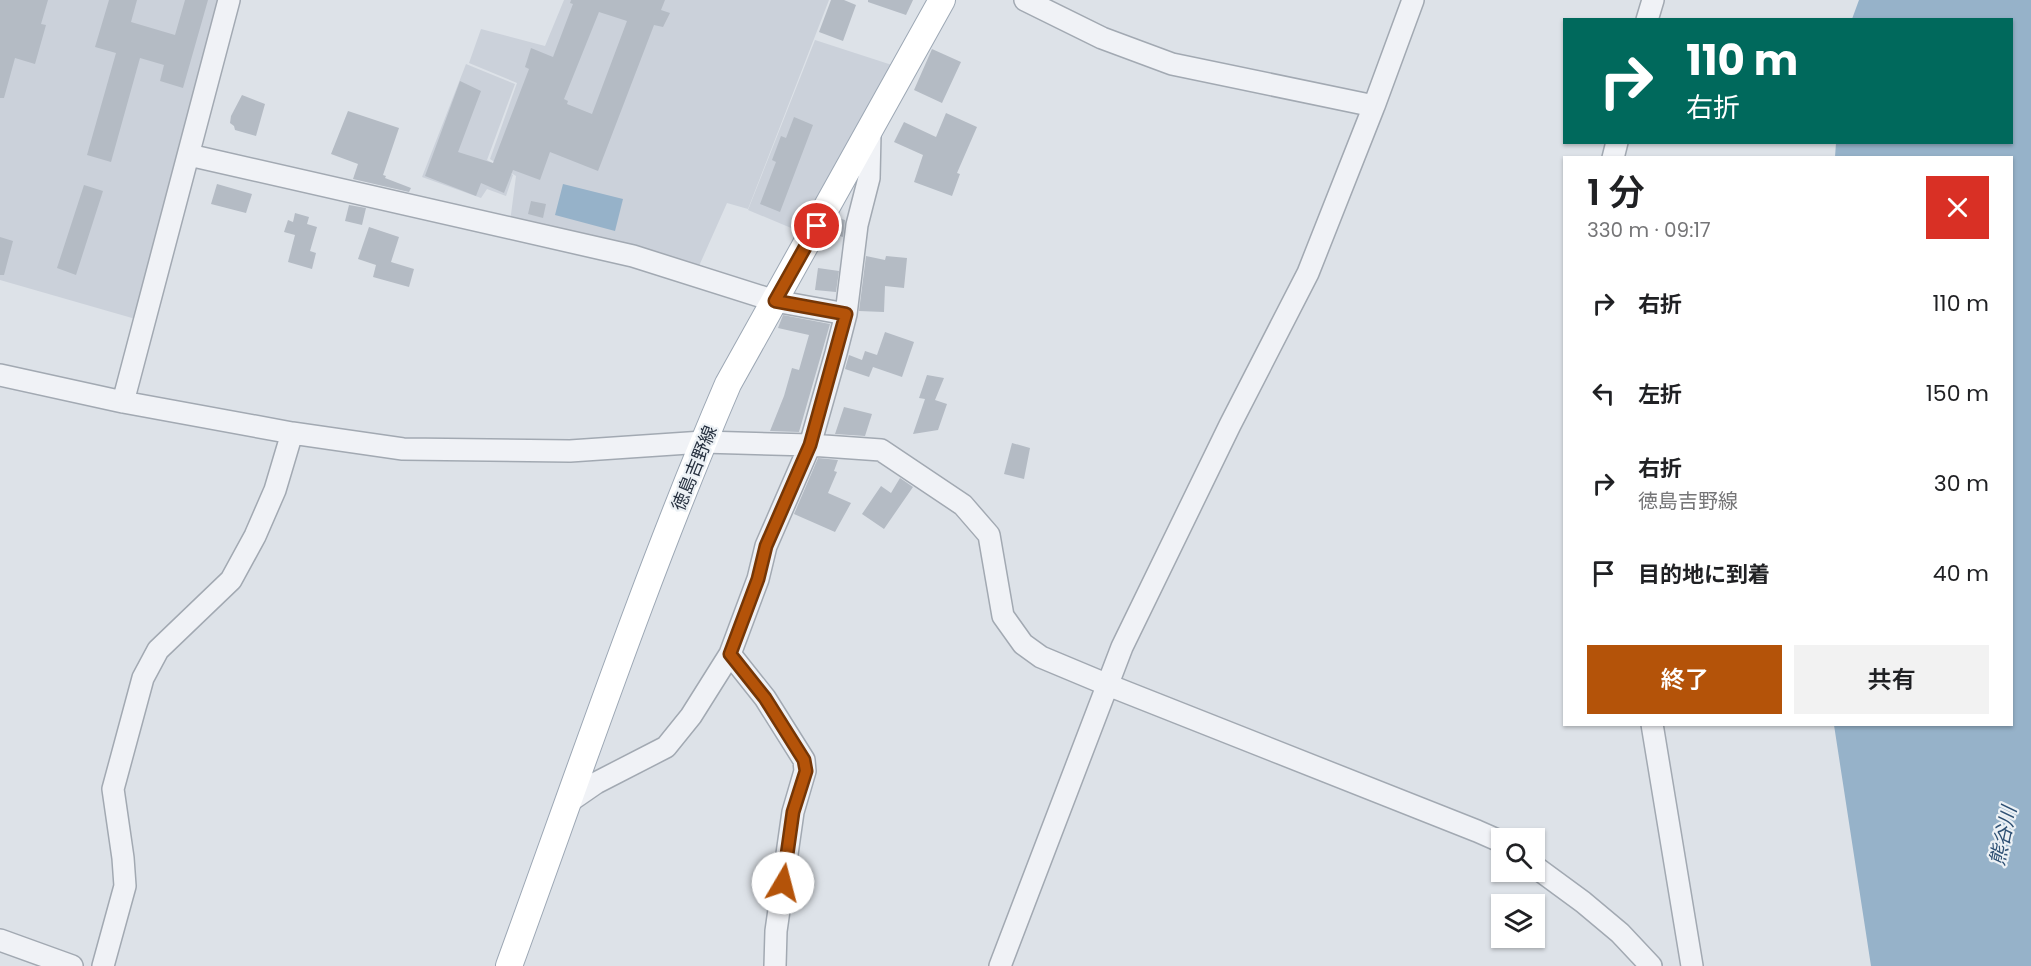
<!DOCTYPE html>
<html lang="ja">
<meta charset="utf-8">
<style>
body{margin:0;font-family:Poppins,"Noto Sans JP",sans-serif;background:#f2f2f2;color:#202124;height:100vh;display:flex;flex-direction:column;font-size:22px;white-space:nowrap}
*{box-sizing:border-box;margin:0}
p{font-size:20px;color:#757577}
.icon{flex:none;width:33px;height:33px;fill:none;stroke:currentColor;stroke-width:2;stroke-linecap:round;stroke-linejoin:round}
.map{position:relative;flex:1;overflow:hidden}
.drawer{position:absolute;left:1563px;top:156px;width:450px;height:570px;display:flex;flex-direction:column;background:#fff;border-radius:0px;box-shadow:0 2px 4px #0004}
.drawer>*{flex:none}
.top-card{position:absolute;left:1563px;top:18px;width:450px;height:126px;border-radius:0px;box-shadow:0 2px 4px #0004;background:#00695c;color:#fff;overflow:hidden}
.tools{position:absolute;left:1491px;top:828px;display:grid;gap:12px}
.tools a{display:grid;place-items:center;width:54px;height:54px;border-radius:0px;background:#fff;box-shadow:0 2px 4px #0004;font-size:30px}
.pin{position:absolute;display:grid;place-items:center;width:51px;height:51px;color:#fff;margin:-26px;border:3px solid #fff;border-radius:50%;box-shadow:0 2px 6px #0007}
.me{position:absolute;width:66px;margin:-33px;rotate:8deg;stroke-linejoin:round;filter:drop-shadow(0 0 4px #0008)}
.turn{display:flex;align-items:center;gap:21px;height:126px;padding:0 24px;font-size:27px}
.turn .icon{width:78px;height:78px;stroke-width:2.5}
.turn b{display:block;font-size:42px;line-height:51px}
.round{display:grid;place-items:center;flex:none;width:63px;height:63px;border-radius:0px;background:#f2f2f2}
.headline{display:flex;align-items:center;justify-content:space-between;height:102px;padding:0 24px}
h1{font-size:36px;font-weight:600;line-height:45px}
.action{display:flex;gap:12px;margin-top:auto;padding:12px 24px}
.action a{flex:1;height:69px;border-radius:0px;background:#b45309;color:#fff;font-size:24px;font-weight:600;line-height:69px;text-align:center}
.action a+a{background:#f2f2f2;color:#202124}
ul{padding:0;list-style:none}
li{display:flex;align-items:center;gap:18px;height:90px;padding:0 24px}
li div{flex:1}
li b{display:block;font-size:22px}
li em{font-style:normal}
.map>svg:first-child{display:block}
.built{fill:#cbd1da}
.water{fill:#96b2c9}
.building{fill:#b4bbc4;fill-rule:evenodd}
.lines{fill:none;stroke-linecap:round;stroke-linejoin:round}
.minor-casing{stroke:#a2a9b2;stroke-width:24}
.major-casing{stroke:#9ca7b4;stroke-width:28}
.minor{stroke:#f0f2f6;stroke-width:21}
.major{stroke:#fff;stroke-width:26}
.route-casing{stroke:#753606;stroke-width:15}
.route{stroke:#b45309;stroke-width:10}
.labels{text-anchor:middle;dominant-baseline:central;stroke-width:4.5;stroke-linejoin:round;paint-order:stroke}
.street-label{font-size:18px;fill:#26303f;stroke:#ecf1f5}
.water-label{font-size:20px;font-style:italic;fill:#2f5174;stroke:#ecf1f5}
</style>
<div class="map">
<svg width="2031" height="966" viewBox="0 0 2031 966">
<rect width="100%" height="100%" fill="#dde2e8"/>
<path class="built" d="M 0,0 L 226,0 L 139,320 L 0,280 Z
M 564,0 L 829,0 L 748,209 L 727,203 L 699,266 L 510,222 L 516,176 L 490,159 L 517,83 L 469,63 L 481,29 L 545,46 Z
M 815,40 L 895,66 L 803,233 L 748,210 Z
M 466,64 L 515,84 L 487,160 L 513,175 L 506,196 L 487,189 L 481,198 L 422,177 Z"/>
<path class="water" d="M 1859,0 L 2031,0 L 2031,966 L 1871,966 L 1834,725 L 2012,724 L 2012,158 L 1835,157 L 1836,143 L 2012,142 L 2012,20 L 1852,19 Z
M 563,184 L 623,199 L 615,231 L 555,215 Z"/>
<path class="building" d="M 0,0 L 48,0 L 41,24 L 46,25 L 35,64 L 15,58 L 4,98 L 0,98 Z
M 109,0 L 137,0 L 131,22 L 175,35 L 185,0 L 208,0 L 183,88 L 160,81 L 164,65 L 140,58 L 111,162 L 87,155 L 116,53 L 95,47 Z
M 571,0 L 665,0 L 661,10 L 670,13 L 663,27 L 654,25 L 598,171 L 550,152 L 540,180 L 513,170 L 504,193 L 481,183 L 476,196 L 425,176 L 460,81 L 481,91 L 458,152 L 493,163 L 529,69 L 525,67 L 531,48 L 553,57 L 573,4 L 570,3 ZM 599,12 L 627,21 L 592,114 L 567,104 L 568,101 L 564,99 Z
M 831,0 L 844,0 L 856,5 L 843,41 L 819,32 Z
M 868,0 L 913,0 L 906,15 L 868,2 Z
M 932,49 L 961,62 L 942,103 L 914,90 Z
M 242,95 L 265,104 L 256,136 L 235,130 L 234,126 L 230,123 L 231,116 Z
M 348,111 L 399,128 L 383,175 L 386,176 L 385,178 L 411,188 L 409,192 L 353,179 L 358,164 L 331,154 Z
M 946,113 L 977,127 L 957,173 L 960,174 L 952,196 L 914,182 L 923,155 L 894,142 L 904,122 L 936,137 Z
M 794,117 L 813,125 L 780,212 L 760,204 L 776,162 L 772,160 L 781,136 L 786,138 Z
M 217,184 L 252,194 L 246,213 L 211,204 Z
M 84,185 L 103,191 L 76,275 L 57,268 Z
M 531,201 L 546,204 L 543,218 L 528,214 Z
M 349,205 L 366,208 L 362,225 L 345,221 Z
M 295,213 L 309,217 L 307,224 L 317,227 L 310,251 L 316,253 L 312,269 L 288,262 L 295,235 L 284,232 L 288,220 L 293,222 Z
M 838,218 L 845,220 L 843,237 L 830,233 Z
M 369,227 L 399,237 L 391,262 L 414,269 L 409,287 L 373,277 L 376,265 L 358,259 Z
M 0,237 L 13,241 L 4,275 L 0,275 Z
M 866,256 L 885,260 L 886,256 L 907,258 L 904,288 L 885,286 L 884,312 L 859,311 Z
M 818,268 L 839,271 L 836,292 L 815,290 Z
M 783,315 L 830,324 L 799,432 L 770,431 L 784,396 L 792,368 L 799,370 L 809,335 L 778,328 Z
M 885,332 L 914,342 L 902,377 L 873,367 L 869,377 L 845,369 L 849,355 L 862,360 L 865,351 L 877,355 Z
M 927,375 L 944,378 L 935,400 L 947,404 L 938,430 L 913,434 L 925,399 L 919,398 Z
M 844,407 L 872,414 L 865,436 L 835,434 Z
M 1012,443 L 1030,448 L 1024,479 L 1004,474 Z
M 818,458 L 838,460 L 834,471 L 837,472 L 828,493 L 851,503 L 835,532 L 794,514 Z
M 900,478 L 913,487 L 884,529 L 862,514 L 881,486 L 891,493 Z"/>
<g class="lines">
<defs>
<path id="minor" d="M 1025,0 L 1102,38 L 1172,64 L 1374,106
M 1647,20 L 1653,0
M 189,155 L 633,256 L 775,301 L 846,314
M 1613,158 L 1617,142
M 0,375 L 123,402 L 292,433 L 403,449 L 570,451 L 703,442 L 810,445 L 881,450 L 963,505 L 989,535 L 1003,616 L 1023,644 L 1041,657 L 1108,685 L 1477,831 L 1502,842
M 123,402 L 229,0
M 730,654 L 765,698 L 804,760 L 805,771 L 793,812 L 776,931 L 775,966
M 1652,724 L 1692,966
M 570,801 L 596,783 L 666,747 L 691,716 L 730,654 L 758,579 L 766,546 L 810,445 L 836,353 L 846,314 L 857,225 L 869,178 L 870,133
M 1534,866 L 1583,902 L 1620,933 L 1651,966
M 0,940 L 72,966
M 103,966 L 125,886 L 123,858 L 113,789 L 143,678 L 158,650 L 231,580 L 255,536 L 275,490 L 292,433
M 1000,966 L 1122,647 L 1230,425 L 1308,273 L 1374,106 L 1413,0"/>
<path id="major" d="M 509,966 C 580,771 646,575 728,384 L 942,0"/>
</defs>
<use href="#minor" class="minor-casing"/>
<use href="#major" class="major-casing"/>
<use href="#minor" class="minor"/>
<use href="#major" class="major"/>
</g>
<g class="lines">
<defs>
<path id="route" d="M 783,883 L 793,812 L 806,771 L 804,760 L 765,698 L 730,654 L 758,579 L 766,546 L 810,445 L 846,314 L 775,301 L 817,226"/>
</defs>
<use href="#route" class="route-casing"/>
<use href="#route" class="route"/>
</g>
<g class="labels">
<g class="street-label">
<text transform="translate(694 468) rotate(-68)">徳島吉野線</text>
</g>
<g class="water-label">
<text transform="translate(2003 836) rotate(-78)">熊谷川</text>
</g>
</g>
</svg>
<div class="tools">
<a><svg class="icon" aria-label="search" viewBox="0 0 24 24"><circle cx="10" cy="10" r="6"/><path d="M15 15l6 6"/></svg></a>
<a><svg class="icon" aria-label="layers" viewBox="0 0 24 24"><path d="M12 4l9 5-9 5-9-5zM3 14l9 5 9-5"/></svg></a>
</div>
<div class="pin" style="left:817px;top:226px;background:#d93025"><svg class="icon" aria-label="arrive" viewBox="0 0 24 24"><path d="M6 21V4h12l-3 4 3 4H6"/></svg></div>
<svg class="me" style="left:783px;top:883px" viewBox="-20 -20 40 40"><circle r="19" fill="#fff"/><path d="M0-13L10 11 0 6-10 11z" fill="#b45309"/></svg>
<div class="top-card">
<div class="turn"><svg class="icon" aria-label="right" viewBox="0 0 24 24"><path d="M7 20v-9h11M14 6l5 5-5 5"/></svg><div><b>110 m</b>右折</div></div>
</div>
<section class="drawer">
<div class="headline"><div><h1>1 分</h1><p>330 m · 09:17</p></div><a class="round" style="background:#d93025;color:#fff"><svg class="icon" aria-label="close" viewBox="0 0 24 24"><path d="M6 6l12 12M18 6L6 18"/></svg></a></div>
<ul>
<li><svg class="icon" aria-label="right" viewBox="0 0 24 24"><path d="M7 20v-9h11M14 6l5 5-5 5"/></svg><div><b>右折</b></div><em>110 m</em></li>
<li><svg class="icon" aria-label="left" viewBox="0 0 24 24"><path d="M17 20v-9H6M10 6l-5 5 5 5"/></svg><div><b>左折</b></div><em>150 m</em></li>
<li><svg class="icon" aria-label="right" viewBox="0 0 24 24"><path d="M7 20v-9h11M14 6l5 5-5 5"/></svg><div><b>右折</b><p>徳島吉野線</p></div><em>30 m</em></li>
<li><svg class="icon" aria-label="arrive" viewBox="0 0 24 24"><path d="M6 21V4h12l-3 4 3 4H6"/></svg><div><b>目的地に到着</b></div><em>40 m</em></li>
</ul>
<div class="action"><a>終了</a><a>共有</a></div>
</section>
</div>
